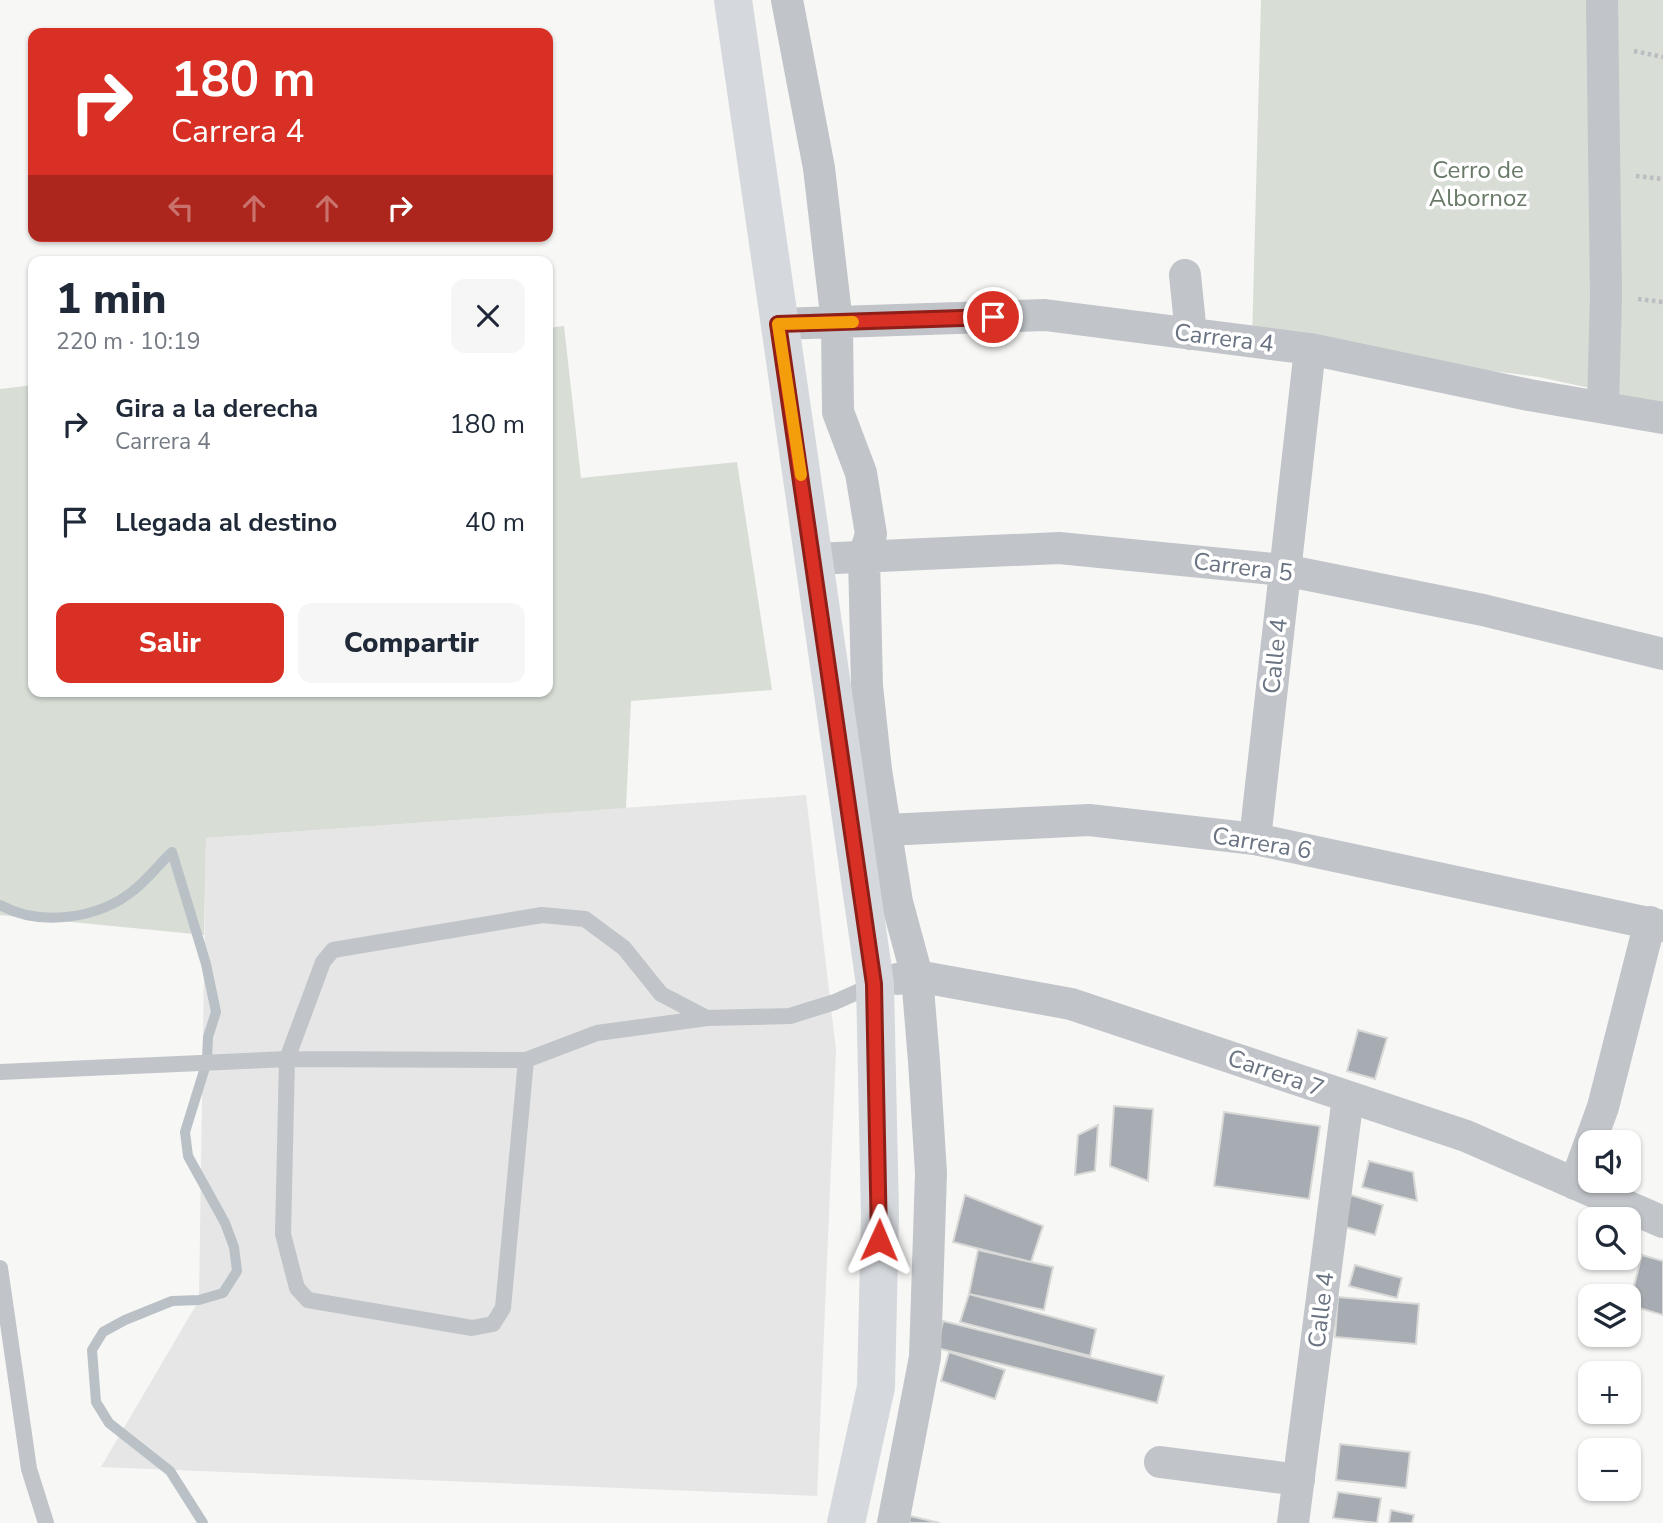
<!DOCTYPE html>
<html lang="es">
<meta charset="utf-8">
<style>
body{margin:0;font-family:"Nunito Sans",sans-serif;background:#f6f6f7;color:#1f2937;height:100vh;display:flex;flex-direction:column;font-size:26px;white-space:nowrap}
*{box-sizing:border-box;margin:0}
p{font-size:23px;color:#747a83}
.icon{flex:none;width:38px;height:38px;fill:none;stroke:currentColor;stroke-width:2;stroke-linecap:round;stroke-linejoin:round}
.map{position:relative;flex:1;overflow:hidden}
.drawer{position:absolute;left:28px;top:256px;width:525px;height:441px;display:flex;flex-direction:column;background:#fff;border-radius:14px;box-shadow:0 2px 5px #0004}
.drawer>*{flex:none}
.banner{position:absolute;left:28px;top:28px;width:525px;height:214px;border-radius:14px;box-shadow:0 2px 5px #0004;background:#d93025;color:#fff;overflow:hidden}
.controls{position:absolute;left:1578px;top:1130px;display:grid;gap:14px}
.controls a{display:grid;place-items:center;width:63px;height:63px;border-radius:14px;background:#fff;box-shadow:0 2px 5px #0004;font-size:35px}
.pin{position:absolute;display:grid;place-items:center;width:60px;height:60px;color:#fff;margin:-30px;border:4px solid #fff;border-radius:50%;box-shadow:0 2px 7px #0007}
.me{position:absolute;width:77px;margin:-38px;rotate:1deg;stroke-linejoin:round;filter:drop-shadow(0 0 5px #0008)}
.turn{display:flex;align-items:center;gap:24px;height:147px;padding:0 28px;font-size:32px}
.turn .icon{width:91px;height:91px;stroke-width:2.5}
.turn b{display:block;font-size:49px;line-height:60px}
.lanes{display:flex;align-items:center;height:66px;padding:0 28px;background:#0003;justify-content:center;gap:35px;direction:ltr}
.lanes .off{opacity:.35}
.round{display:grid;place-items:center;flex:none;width:74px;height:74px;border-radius:14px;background:#f6f6f7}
.overview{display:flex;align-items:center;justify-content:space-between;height:119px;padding:0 28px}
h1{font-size:42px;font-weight:800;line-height:52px}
.cta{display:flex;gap:14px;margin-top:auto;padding:14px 28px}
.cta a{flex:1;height:80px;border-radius:14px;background:#d93025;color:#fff;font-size:28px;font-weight:800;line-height:80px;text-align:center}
.cta a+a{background:#f6f6f7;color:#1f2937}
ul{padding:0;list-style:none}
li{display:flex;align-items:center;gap:21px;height:98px;padding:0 28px}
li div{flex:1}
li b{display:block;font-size:26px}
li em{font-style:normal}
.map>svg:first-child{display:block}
.built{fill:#e5e6e5}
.green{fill:#d8ddd6}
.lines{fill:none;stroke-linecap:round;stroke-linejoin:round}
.stream{stroke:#b9c1c6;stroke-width:10}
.building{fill:#a7acb3;stroke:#d9d9d7;stroke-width:2}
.path{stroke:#bbbdc0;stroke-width:4.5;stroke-dasharray:3.5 3.5;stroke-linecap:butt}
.lane{stroke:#c1c4c8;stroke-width:16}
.street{stroke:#c1c4c8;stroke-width:32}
.secondary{stroke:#d5d8dc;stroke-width:38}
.route-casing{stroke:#8d1f18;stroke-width:18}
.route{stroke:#d93025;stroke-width:12}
.slow{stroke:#f59e0b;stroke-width:12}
.labels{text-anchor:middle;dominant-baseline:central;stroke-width:7;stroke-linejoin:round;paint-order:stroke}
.park-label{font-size:24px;fill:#697a68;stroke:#fff}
.street-label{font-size:24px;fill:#6a7482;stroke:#fff}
</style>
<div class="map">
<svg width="1663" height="1523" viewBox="0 0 1663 1523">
<rect width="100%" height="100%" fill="#f7f7f5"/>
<path class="built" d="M 806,795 L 836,1050 L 817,1496 L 101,1467 L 199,1300 L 206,838 Z"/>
<path class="green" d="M 1261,0 L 1663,0 L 1663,404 L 1539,377 L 1252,341 Z
M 564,326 L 581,478 L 737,462 L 772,690 L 631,701 L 626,808 L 206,838 L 204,935 L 0,915 L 0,389 L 33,385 L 33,691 L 548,691 L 548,328 Z"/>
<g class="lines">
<path class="stream" d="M 0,905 C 40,927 99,919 134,890 C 148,879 159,864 172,852 L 206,964 L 216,1012 L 208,1037 L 207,1061 L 185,1132 L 188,1156 L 225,1223 L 234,1247 L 237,1271 L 223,1293 L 199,1300 L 172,1301 L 125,1320 L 103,1332 L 92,1350 L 96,1402 L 109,1423 L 170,1471 L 203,1523"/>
</g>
<path class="building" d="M 1358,1030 L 1387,1038 L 1375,1079 L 1347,1071 Z
M 1114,1106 L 1153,1109 L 1148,1181 L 1110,1166 Z
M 1224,1112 L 1320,1126 L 1309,1199 L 1214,1186 Z
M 1098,1125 L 1095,1171 L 1075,1175 L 1078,1135 Z
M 1369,1161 L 1413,1172 L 1417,1201 L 1362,1187 Z
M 965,1195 L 1043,1226 L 1031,1262 L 953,1242 Z
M 1351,1195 L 1383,1205 L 1375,1235 L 1342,1226 Z
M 978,1250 L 1053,1267 L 1044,1310 L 969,1294 Z
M 1642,1255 L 1663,1261 L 1663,1315 L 1629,1305 Z
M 1355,1265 L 1402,1278 L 1397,1298 L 1349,1286 Z
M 969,1294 L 1096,1329 L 1090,1356 L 960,1322 Z
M 1338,1297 L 1419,1304 L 1416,1344 L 1335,1337 Z
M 943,1321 L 1164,1376 L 1157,1403 L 937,1348 Z
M 949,1352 L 1005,1370 L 995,1399 L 941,1381 Z
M 1340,1444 L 1410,1452 L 1406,1488 L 1336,1480 Z
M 1338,1492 L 1381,1498 L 1377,1523 L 1333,1518 Z
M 1391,1510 L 1414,1515 L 1412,1523 L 1389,1523 Z
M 910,1516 L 940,1523 L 909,1523 Z"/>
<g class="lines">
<path class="path" d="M 1634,51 L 1663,57
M 1636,176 L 1663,179
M 1638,299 L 1663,302"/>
<path class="lane" d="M 526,1060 L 503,1308 L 493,1324 L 472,1328 L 308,1300 L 297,1288 L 283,1234 L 287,1059 L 323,962 L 333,950 L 542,915 L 585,919 L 624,948 L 661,994 L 707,1018
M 0,1072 L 287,1059 L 526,1060 L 597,1033 L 707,1018 L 790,1016 L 835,1002 L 875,984
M 0,1268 L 29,1469 L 46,1523"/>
<path class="street" d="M 787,0 L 819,168 L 837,323 L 838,412 L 861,473 L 871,534 L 864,557 L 867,686 L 876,770 L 897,902 L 917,976 L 924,1061 L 931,1173 L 925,1357 L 893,1523
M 1602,0 L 1606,296 L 1603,405
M 1185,275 L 1191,334
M 778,324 L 1045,315 L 1310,349 L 1529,395 L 1663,418
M 814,559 L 1059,548 L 1284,570 L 1483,610 L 1663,654
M 867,831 L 1089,820 L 1255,839 L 1663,926
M 1255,839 L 1310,349
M 897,979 L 917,976 L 1071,1004 L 1466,1136 L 1663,1222
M 1575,1184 L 1603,1107 L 1650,922
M 1160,1462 L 1299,1480
M 1293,1523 L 1348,1097"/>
<path class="secondary" d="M 733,0 L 875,984 L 880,1215 L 876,1387 L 846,1523"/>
</g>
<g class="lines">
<defs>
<path id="route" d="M 879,1240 L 874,984 L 778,324 L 993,317"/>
</defs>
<use href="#route" class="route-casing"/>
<use href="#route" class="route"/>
<path class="slow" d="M 801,475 L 778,324 L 853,322"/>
</g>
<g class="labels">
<g class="park-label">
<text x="1478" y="170">Cerro de<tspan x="1478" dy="28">Albornoz</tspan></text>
</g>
<g class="street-label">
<text transform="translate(1224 338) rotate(7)">Carrera 4</text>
<text transform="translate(1243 567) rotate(7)">Carrera 5</text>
<text transform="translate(1275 656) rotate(-84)">Calle 4</text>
<text transform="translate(1262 843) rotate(9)">Carrera 6</text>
<text transform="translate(1276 1073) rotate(19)">Carrera 7</text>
<text transform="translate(1321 1310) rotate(-83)">Calle 4</text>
</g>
</g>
</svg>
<div class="controls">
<a><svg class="icon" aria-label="sound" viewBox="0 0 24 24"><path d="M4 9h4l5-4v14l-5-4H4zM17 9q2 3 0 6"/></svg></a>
<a><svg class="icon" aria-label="search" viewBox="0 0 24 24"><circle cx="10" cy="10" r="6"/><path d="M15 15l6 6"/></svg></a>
<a><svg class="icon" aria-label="layers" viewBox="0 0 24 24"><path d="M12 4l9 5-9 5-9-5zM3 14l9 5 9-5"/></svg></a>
<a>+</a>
<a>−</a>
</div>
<div class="pin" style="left:993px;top:317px;background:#d93025"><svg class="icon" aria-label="arrive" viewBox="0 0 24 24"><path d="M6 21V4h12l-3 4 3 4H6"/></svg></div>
<svg class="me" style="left:879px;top:1240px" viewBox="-20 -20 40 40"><path d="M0-17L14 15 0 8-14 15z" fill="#d93025" stroke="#fff" stroke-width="4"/></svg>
<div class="banner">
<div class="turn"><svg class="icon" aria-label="right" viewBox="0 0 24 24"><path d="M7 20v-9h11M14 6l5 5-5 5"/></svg><div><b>180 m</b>Carrera 4</div></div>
<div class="lanes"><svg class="icon off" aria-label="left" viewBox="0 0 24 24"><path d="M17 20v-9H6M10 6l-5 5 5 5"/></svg><svg class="icon off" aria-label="ahead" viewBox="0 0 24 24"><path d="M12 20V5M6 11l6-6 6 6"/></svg><svg class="icon off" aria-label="ahead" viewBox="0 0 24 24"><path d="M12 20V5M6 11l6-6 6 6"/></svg><svg class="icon" aria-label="right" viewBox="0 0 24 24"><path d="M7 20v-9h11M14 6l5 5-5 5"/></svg></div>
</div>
<section class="drawer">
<div class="overview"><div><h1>1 min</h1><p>220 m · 10:19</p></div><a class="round"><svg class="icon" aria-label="close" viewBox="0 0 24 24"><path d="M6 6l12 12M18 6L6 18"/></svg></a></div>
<ul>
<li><svg class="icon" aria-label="right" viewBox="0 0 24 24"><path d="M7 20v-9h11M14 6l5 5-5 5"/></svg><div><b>Gira a la derecha</b><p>Carrera 4</p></div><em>180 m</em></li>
<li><svg class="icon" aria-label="arrive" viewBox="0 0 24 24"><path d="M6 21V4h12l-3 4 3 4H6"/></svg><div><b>Llegada al destino</b></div><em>40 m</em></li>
</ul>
<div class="cta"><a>Salir</a><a>Compartir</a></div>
</section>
</div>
